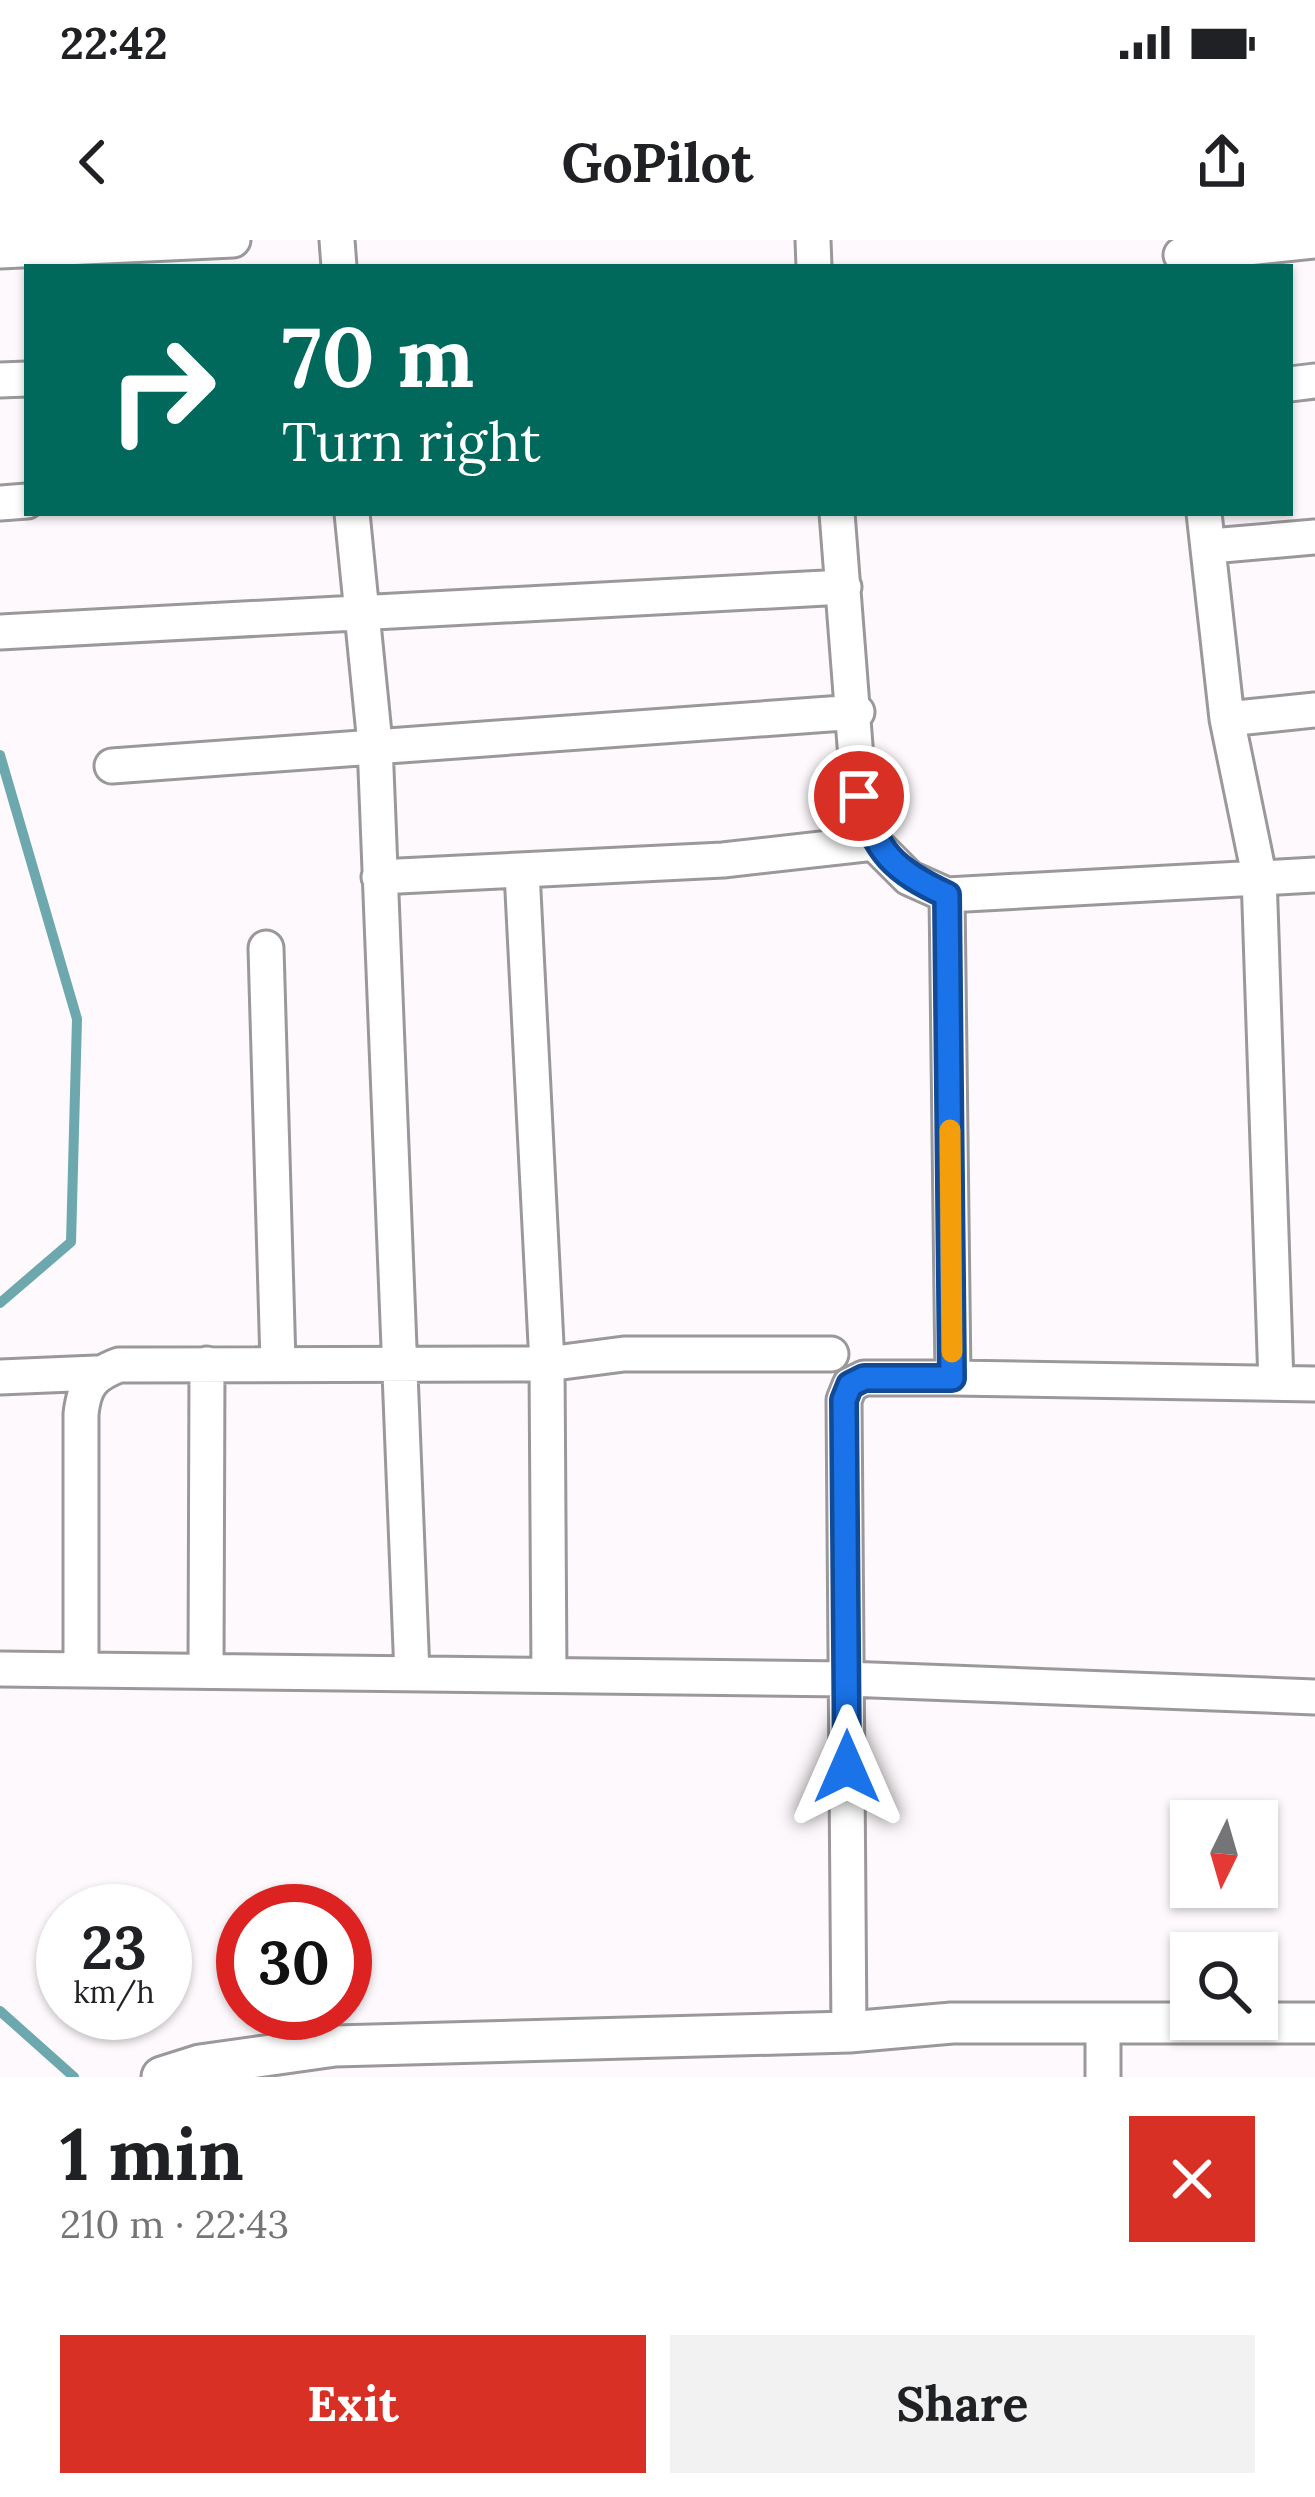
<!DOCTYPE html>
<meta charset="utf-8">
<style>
body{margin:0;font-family:Lora,serif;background:#f2f2f2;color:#202124;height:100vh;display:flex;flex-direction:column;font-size:45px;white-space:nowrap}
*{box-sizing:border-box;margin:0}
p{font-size:39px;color:#757577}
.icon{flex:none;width:66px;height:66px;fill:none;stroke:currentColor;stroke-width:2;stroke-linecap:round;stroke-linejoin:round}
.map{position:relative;height:1837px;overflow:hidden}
.panel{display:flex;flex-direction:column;background:#fff;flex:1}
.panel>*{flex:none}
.guide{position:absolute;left:24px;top:24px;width:1269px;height:252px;border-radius:0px;box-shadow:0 3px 9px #0004;background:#00695c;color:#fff;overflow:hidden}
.needle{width:78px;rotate:185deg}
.tools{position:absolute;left:1170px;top:1560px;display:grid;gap:24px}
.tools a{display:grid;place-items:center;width:108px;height:108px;border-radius:0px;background:#fff;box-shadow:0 3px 9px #0004;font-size:60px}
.speed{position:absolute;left:36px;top:1644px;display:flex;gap:24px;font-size:60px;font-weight:700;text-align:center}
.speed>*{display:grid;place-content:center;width:156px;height:156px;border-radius:50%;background:#fff;box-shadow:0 3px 9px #0004;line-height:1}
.speed small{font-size:30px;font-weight:400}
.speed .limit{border:18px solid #d22;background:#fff;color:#111}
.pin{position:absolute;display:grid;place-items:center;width:102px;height:102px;color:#fff;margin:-51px;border:6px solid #fff;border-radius:50%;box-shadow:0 3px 12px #0007}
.me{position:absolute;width:132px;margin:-66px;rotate:0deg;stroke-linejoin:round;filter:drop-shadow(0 0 9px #0008)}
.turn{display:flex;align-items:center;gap:42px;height:252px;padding:0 60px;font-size:54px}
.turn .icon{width:156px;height:156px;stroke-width:2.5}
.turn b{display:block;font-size:84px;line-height:102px}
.round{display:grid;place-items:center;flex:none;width:126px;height:126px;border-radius:0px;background:#f2f2f2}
.overview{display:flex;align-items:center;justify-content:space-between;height:204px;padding:0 60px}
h1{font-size:72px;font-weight:800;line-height:90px}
.cta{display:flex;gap:24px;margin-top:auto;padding:24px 60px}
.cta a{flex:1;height:138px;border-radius:0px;background:#d93025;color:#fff;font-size:48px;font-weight:800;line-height:138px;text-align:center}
.cta a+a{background:#f2f2f2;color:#202124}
.status{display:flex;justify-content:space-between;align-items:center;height:84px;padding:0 60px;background:#fff;direction:ltr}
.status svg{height:33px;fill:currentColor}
header{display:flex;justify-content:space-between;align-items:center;height:156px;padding:0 60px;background:#fff;font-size:54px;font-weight:800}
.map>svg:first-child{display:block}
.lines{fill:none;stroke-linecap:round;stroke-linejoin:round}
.stream{stroke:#6da8ae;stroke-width:10}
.minor-casing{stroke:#9b989b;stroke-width:39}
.tertiary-casing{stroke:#9b989b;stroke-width:45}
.minor{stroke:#fff;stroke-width:33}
.tertiary{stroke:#fff;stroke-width:39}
.route-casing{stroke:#114b97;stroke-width:30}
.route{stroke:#1a73e8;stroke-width:21}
.slow{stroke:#f59e0b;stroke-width:21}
</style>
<div class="status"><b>22:42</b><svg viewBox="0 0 49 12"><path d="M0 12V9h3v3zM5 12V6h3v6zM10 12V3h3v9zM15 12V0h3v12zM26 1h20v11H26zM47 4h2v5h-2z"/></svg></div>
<header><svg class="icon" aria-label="back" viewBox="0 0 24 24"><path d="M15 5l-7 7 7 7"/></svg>GoPilot<svg class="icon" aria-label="share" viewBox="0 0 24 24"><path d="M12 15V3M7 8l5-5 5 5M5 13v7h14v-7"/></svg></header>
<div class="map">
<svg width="1315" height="1837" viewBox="0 0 1315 1837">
<rect width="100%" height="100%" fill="#fdf9fc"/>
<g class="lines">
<path class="stream" d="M 0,515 L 77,779 L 71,1002 L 0,1063
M 0,1771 L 74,1837"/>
<defs>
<path id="minor" d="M 337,0 L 339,27
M 813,0 L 814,27
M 0,11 L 233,0
M 1181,15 L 1315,1
M 0,140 L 27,139
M 1290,144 L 1315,141
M 0,263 L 27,261
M 352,273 L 375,504 L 412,1434
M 837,273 L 859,557 L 874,603 L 909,638 L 947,655
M 1204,273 L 1227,479 L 1259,635 L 1276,1143
M 1211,306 L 1315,297
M 0,392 L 844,347
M 1227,479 L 1315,470
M 112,526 L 857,472
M 522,632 L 547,1124 L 549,1435
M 379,637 L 723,620 L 874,603
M 266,708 L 278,1123
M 0,1137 L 96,1133
M 953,1138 L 1315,1144
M 0,1429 L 846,1439 L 1315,1457
M 81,1430 L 81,1174 C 84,1146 92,1135 119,1125 L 547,1124 L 624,1114 L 831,1114
M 206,1431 L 207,1124
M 1103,1783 L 1103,1837
M 849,1792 L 844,1160 L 850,1145 L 864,1138 L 953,1138 L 947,655 L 1315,635"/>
<path id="tertiary" d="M 162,1837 L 200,1825 L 335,1806 L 849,1792 L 952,1783 L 1315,1783"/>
</defs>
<use href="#minor" class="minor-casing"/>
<use href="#tertiary" class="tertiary-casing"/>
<use href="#minor" class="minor"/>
<use href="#tertiary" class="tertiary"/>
</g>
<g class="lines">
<defs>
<path id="route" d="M 847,1527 L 844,1160 L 850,1145 L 864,1138 L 952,1138 L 947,655 C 893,630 877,613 859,556"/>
</defs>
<use href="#route" class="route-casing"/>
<use href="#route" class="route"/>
<path class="slow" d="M 950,890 L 952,1112"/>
</g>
</svg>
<div class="tools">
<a><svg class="needle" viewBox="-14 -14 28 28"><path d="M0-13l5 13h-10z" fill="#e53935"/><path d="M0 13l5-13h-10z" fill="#757577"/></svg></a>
<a><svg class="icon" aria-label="search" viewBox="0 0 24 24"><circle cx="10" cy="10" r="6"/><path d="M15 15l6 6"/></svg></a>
</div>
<div class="speed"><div>23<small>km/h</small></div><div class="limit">30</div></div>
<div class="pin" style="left:859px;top:556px;background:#d93025"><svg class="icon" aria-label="arrive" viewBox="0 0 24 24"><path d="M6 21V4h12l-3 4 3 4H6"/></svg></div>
<svg class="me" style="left:847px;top:1527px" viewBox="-20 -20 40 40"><path d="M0-17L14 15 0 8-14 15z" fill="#1a73e8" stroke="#fff" stroke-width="4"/></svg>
<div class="guide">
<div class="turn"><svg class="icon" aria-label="right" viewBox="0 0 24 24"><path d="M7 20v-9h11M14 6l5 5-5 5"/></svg><div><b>70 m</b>Turn right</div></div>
</div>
</div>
<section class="panel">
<div class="overview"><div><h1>1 min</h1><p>210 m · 22:43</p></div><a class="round" style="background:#d93025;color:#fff"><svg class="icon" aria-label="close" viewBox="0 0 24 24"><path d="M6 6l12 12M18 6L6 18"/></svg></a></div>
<div class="cta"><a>Exit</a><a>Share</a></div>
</section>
